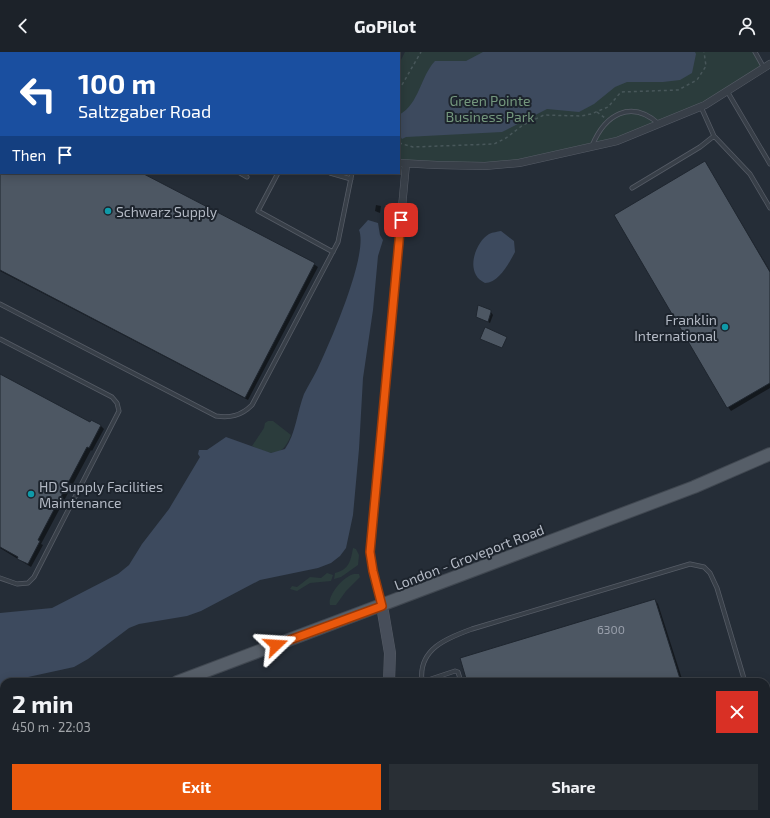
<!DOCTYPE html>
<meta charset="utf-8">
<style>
body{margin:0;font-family:"Exo 2",sans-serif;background:#292f35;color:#f1f3f6;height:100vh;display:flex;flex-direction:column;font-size:15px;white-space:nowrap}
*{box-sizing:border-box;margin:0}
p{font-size:13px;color:#a0a4a8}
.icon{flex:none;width:22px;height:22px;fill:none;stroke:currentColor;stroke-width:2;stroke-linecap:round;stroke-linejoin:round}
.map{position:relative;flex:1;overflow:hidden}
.details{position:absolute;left:0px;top:626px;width:770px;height:140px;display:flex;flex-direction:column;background:#1c2229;border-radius:12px 12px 0 0;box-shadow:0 2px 10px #0003,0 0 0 1px #3a3f46}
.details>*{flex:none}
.banner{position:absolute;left:0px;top:0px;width:400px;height:122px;box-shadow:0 2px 10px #0003,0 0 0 1px #3a3f46;background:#1a4fa0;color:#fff;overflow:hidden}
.pin{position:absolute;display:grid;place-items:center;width:34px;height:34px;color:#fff;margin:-17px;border-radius:8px;box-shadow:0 2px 6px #0006}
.me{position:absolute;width:44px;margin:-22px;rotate:70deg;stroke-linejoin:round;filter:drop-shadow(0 0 3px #0008)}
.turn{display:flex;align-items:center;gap:14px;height:84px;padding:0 12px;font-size:18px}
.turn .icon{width:52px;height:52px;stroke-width:2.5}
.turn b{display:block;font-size:28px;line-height:34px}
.then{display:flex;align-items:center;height:38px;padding:0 12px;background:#0003;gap:8px;font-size:15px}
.round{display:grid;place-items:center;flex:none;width:42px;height:42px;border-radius:0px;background:#292f35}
.summary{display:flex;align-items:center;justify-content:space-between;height:68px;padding:0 12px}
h1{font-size:24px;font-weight:700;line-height:30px}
.button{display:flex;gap:8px;margin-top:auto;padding:8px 12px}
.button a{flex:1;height:46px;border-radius:0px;background:#ea580c;color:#fff;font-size:16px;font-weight:700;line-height:46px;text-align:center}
.button a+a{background:#292f35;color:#f1f3f6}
header{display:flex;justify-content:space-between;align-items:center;height:52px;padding:0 12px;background:#1c2229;font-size:18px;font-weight:700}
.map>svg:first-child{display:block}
.green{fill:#2b3c3c}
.water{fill:#3d4a5e}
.shadow{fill:#0007}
.building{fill:#4d5763;stroke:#1f262f}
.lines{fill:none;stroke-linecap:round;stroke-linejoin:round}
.lane-casing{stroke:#565c66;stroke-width:5}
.street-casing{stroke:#565c66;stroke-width:8}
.secondary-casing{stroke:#565c66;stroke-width:12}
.primary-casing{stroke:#414851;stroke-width:14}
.path{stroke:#48575a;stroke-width:1.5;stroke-dasharray:3 3;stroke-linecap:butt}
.lane{stroke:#383f48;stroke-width:3.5}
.street{stroke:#383f48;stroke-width:7}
.secondary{stroke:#474e5a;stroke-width:11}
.primary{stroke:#565e68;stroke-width:12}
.route-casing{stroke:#983908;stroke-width:10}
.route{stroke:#ea580c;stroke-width:7}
.culture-dot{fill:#0f9aa8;stroke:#1d242d;stroke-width:1.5}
.labels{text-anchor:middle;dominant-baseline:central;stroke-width:4;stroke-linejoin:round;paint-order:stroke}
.number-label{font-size:12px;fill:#9aa0ac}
.park-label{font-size:14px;fill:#74977d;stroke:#1d242d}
.poi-label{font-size:14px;fill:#b3b9c4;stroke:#1d242d;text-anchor:start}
.street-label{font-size:14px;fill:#b3b9c4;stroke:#1d242d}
</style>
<header><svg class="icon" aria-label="back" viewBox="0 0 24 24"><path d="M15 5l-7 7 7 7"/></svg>GoPilot<svg class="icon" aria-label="person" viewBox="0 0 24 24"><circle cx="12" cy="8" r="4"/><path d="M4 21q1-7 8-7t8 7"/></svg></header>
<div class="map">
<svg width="770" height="766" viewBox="0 0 770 766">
<rect width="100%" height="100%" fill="#252d37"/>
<path class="green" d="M 405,0 L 755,0 L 764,17 L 705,53 L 617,89 L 519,111 L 399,111 L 399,12 Z
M 268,369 L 273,369 L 291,383 C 282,406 272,403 252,394 L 264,376 L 265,371 Z
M 353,496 L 356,497 L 359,503 L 358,513 L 341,525 L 334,527 L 335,521 C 349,518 351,508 353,496 Z
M 327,521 L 333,523 L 331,529 L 310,531 L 297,539 L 290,537 L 292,534 L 297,535 L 310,525 L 321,526 Z
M 354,522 L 359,522 L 360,525 L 346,539 L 336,553 L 330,553 C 327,543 344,524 354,522 Z"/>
<path class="water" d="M 483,0 L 695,0 L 696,2 L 692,21 L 680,28 L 663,30 L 627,30 L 615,35 L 594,52 L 579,60 L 547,57 L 502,80 L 406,85 L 402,87 L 399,82 L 399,63 C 420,51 420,25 435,9 L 466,9 Z
M 368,168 L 378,171 L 380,183 L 383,188 L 378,204 L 373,258 L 363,326 L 359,397 L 353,463 L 346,496 L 340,504 L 331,511 L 318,516 L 260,528 L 201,559 L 187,564 L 139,572 L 129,576 L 88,607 L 74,615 L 19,627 L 13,630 L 4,630 L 4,634 L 0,636 L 0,561 L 52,556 L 118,522 L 129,513 L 142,492 L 169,457 L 200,405 L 198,402 L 199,398 L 207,398 L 226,385 L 271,401 L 285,397 C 296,381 297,360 304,342 C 308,334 313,326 317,318 C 329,293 369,202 359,178 Z
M 501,179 L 514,189 L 515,200 C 509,211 499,231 485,231 C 464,222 475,190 489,182 C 493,180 497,180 501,179 Z"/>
<path class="shadow" d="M 0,48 L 1,121 L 140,121 L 303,205 L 318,215 L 248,348 L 0,219 Z
M 705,110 L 770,219 L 770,336 L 731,359 L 728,355 Z
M 376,153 L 381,154 L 380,161 L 375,159 Z
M 490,259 L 493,263 L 490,271 L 477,264 Z
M 0,323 L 90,371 L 100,373 L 104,377 L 92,399 L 91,398 L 41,492 L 43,493 L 31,515 L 0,496 Z
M 655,548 L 658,552 L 683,630 L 469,630 Z
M 148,762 L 174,762 L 176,766 L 150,766 Z
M 473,762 L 512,762 L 493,766 L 474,766 Z"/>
<path class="building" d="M 705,109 L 770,220 L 770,331 L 727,356 L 614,163 Z
M 0,121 L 142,121 L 315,211 L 245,346 L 0,218 Z
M 478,253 L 491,258 L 491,260 L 488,270 L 476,265 Z
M 485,275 L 507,285 L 502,296 L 480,287 Z
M 0,322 L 90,370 L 91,368 L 101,373 L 89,396 L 87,395 L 38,488 L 40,489 L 28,512 L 17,507 L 18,505 L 0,495 Z
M 655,547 L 681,630 L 467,630 L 460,606 Z"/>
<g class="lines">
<defs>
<path id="lane" d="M 12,0 L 14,1
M 166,0 L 168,1
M 364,0 L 366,1
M 755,0 L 764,16
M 251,1 L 252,0
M 272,1 L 273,0
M 296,1 L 296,0
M 727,39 L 770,112
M 701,55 L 714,84 L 750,122 L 770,156
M 592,94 C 605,62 631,47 659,72
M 240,121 L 247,125
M 278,121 L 258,159 L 333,200
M 330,121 L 351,127
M 632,136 L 700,95 L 714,84
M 0,252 L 216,364 C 230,366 241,364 252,353 L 338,190 L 352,121
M 0,287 L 112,345 L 117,351 L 119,359 L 34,525 L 28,531 L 17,532 L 0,526
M 422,629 C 418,597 447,586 472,577 L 690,512 L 704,515 L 710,521 L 717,536 L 745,630
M 422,630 L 455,619 L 458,620 L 461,630
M 766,701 L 769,711
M 766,729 L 770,728
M 521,762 L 523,766
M 542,762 L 543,766
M 100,766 L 108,762
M 440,766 L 441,762
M 575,766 L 589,762
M 644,766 L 657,762"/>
<path id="street" d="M 102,0 L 104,1
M 399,111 L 437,113 L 485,114 L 519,111 L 617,89 L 705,53 L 770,12
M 382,554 L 371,510 L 371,491 L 406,112"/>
<path id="secondary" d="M 382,554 L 390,601 L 389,630
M 352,766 L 353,762"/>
<path id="primary" d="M 177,630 L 694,435 L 770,402
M 0,675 L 4,674"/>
</defs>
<use href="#lane" class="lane-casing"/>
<use href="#street" class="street-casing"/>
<use href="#secondary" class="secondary-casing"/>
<use href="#primary" class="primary-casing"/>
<path class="path" d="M 399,38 L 421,0
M 597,60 L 605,66
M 399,91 L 413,95 L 494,92 L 506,86 L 523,73 L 544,63 L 581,64 L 591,62 L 608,55 L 621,40 L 678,38 L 697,28 L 706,14 L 704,0"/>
<use href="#lane" class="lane"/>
<use href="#street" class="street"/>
<use href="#secondary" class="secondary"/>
<use href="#primary" class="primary"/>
</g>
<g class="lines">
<defs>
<path id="route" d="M 276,593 L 382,554 L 373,519 L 370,500 L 401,168"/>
</defs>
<use href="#route" class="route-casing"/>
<use href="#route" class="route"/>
</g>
<g class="culture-dot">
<circle cx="108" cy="159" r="4"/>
<circle cx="725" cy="275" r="4"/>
<circle cx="31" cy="442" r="4"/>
</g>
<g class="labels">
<g class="number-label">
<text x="611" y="577">6300</text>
</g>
<g class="park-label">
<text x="490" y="48">Green Pointe<tspan x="490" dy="16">Business Park</tspan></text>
</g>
<g class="poi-label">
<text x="116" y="159">Schwarz Supply</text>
<text x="717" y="267" text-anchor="end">Franklin<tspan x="717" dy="16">International</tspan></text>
<text x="39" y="434">HD Supply Facilities<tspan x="39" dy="16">Maintenance</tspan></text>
</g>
<g class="street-label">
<text transform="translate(469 505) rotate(-21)">London - Groveport Road</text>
</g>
</g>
</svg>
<div class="pin" style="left:401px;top:168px;background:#d93025"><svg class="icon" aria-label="arrive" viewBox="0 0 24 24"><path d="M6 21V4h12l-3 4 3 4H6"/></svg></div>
<svg class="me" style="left:276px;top:593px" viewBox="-20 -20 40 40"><path d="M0-17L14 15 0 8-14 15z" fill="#ea580c" stroke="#fff" stroke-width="4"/></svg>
<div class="banner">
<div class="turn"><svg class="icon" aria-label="left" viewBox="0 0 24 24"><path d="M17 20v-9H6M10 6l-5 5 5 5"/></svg><div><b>100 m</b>Saltzgaber Road</div></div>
<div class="then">Then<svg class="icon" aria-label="arrive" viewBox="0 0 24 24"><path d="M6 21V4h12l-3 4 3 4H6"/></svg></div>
</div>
<section class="details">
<div class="summary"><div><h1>2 min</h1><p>450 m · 22:03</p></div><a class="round" style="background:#d93025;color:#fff"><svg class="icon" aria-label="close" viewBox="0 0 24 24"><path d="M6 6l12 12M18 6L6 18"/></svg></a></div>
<div class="button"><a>Exit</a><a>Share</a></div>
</section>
</div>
